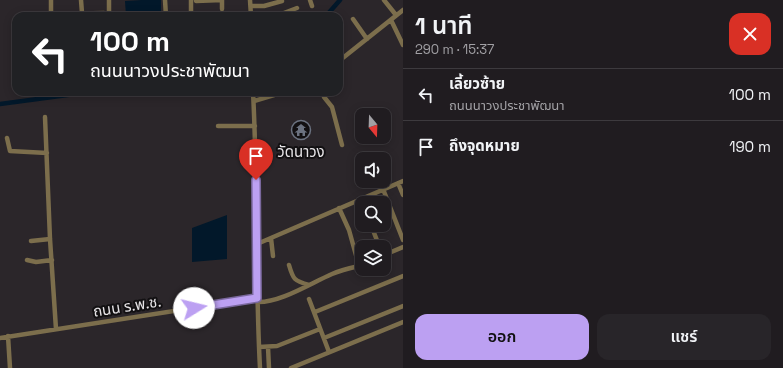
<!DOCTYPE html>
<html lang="th">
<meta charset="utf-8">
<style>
body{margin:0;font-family:"Space Grotesk","Noto Sans Thai",sans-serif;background:#282529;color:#f1f3f6;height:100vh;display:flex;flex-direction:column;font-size:15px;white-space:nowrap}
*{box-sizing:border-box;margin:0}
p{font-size:13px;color:#a2a1a5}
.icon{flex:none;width:22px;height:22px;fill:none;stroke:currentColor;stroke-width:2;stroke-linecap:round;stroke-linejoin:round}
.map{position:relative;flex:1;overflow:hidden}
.side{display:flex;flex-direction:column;background:#201c20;width:380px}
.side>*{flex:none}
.hud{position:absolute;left:12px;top:12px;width:331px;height:84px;border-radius:12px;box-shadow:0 2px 10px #0003,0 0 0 1px #3d3a3e;background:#202124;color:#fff;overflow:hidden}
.needle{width:26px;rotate:161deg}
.tools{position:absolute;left:355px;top:108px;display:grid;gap:8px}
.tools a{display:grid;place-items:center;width:36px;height:36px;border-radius:8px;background:#201c20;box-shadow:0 2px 10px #0003,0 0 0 1px #3d3a3e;font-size:20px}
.pin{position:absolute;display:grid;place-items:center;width:34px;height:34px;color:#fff;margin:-41px -17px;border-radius:50% 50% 50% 0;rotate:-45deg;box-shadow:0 0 4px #0007}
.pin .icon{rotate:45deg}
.me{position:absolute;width:44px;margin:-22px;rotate:81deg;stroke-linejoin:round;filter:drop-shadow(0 0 3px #0008)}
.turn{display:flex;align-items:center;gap:14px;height:84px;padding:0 12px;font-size:18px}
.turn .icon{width:52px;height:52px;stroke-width:2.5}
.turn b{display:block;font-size:28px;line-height:34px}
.round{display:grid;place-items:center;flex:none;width:42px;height:42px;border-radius:12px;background:#282529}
.head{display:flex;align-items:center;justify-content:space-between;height:68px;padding:0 12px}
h1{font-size:24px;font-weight:600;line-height:30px}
.button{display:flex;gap:8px;margin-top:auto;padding:8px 12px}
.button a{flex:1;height:46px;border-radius:12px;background:#bca0f2;color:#111;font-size:16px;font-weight:600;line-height:46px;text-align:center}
.button a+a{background:#282529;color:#f1f3f6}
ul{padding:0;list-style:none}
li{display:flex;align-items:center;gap:12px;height:52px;padding:0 12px;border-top:1px solid #3d3a3e}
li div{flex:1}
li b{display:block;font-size:15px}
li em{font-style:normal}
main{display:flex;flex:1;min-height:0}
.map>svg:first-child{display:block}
.water{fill:#02182a}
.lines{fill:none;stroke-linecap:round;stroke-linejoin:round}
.canal{stroke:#02182a;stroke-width:4.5}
.minor{stroke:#7c6e4c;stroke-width:4.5}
.route-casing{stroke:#7a689d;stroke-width:10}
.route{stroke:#bca0f2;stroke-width:7}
.labels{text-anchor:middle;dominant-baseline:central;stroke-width:4;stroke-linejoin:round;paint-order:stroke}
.poi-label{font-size:15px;fill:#e6e3e6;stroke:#121012}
.street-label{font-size:15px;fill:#e6e3e6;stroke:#121012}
</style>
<main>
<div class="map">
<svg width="403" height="368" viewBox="0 0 403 368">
<rect width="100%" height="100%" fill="#2b262a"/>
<path class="water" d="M 142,0 L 161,0 L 161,16 L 126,16 L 125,1 Z
M 227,215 L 227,259 L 192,262 L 192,228 Z"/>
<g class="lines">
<path class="canal" d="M 326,16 L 340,0
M 0,104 L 90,92 L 143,94 L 153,92"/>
<path class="minor" d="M 51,0 L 51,16
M 81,0 L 82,13
M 109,0 L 109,16
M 165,0 L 166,16
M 191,0 L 191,16
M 222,0 L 222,9
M 250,0 L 251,16
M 310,0 L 312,6
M 384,0 L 396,15
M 196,1 L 222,0
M 251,6 L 264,6 L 282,1
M 58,14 L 104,13
M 276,16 L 297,8
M 353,19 L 367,39
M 391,20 L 403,45
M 339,61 L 403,10
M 253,92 C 258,184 255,276 260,368
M 322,92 L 324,97 L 332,107 L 342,145
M 254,101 L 284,92
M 45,117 L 50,239 L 56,329
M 218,126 L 255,126
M 7,138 L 10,151 L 47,153
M 398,183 L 403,195
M 383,189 L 403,240
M 371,225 L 378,243
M 373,231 L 385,226
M 271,238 L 273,256
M 31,241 L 50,239
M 257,244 L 403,181
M 384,255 L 403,247
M 27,260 L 36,262 L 52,260
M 289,265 C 293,279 294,281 309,285
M 309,299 L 329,352
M 257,302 C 280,303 311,283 332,274 C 341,270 350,268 359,266 L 349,230 L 339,208
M 315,312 L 403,276
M 8,336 L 10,368
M 0,338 L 257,298
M 324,338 L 403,306
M 259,347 L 277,346 L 320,329
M 268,347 L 269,368
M 291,368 L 403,322"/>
</g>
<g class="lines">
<defs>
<path id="route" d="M 194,308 L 257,298 L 256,180"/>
</defs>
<use href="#route" class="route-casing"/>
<use href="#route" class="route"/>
</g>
<defs>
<symbol id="temple-ring" viewBox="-11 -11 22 22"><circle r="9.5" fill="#121012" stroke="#6b7280" stroke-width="1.5"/><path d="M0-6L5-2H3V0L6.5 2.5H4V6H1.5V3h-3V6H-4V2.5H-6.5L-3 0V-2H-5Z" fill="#6b7280"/></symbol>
</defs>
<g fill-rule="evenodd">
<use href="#temple-ring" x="290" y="119" width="22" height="22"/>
</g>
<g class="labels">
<g class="poi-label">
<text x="301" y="151">วัดนาวง</text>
</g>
<g class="street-label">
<text transform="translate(127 306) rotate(-9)">ถนน ร.พ.ช.</text>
</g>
</g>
</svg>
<div class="tools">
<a><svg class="needle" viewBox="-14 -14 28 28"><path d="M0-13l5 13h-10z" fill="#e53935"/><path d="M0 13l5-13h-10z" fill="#a2a1a5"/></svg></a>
<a><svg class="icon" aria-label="sound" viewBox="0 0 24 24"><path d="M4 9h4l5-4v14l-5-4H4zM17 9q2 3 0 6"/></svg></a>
<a><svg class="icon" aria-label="search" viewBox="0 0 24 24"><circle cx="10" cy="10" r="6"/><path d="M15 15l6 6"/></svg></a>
<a><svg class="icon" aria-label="layers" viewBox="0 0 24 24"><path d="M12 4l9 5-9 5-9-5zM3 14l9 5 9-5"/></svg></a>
</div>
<div class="pin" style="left:256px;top:180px;background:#d93025"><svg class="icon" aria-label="arrive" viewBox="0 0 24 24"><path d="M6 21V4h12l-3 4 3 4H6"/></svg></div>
<svg class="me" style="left:194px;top:308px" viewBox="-20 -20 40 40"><circle r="19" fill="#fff"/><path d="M0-13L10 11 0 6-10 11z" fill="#bca0f2"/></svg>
<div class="hud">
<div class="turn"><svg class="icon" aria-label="left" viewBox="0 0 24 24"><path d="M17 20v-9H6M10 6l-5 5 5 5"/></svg><div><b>100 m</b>ถนนนาวงประชาพัฒนา</div></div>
</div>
</div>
<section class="side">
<div class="head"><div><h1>1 นาที</h1><p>290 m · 15:37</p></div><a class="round" style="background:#d93025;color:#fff"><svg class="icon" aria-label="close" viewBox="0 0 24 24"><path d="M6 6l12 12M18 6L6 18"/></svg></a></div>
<ul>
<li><svg class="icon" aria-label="left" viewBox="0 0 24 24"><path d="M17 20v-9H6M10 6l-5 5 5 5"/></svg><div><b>เลี้ยวซ้าย</b><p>ถนนนาวงประชาพัฒนา</p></div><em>100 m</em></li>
<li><svg class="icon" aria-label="arrive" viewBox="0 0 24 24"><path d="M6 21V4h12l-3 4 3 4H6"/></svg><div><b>ถึงจุดหมาย</b></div><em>190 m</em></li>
</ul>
<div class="button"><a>ออก</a><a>แชร์</a></div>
</section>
</main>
